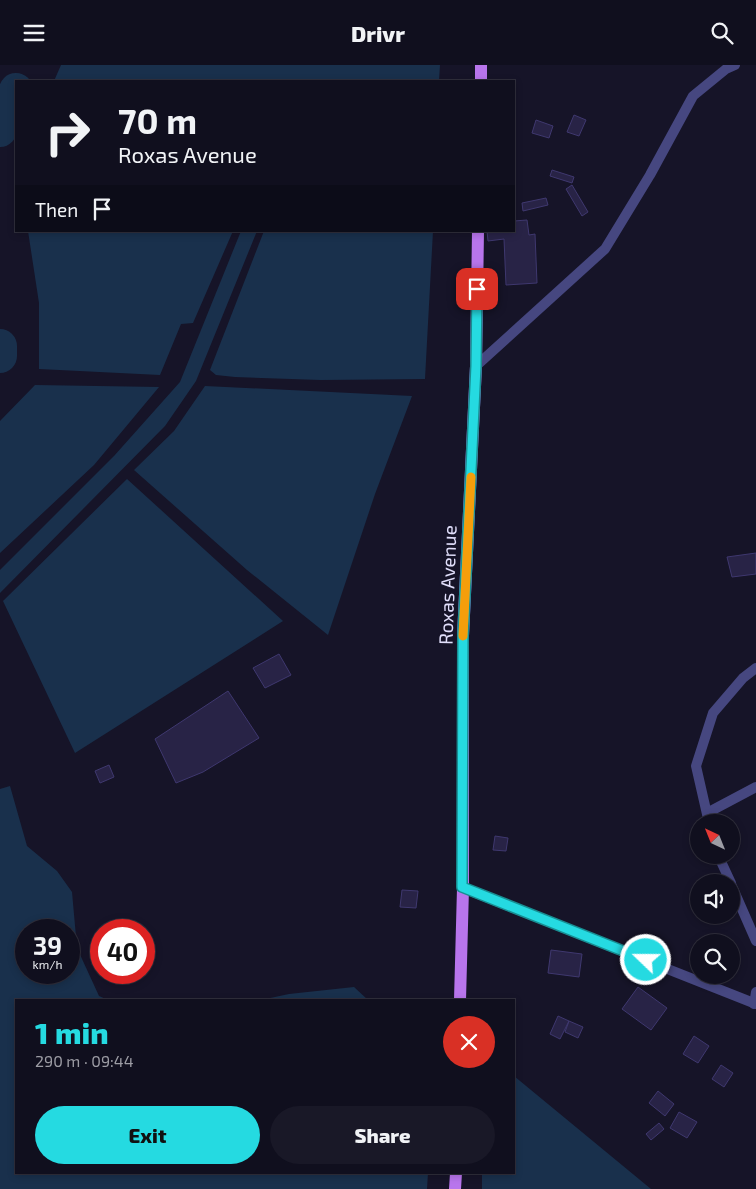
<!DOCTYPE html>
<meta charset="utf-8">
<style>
body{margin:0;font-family:"Exo 2",sans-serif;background:#191827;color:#f1f3f6;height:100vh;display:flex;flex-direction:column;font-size:19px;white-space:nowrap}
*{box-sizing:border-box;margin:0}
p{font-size:16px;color:#9c9ca4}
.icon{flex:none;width:28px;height:28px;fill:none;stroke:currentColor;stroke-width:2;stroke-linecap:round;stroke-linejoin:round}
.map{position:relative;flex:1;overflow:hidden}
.sheet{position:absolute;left:15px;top:934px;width:500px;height:175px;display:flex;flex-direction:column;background:#100f1e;border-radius:0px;box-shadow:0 2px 8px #0003,0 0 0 1px #302f3c}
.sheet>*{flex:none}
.top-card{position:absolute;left:15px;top:15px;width:500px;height:152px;border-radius:0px;box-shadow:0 2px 8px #0003,0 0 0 1px #302f3c;background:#100f1e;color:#f1f3f6;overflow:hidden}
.needle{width:32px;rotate:317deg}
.tools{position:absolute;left:690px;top:749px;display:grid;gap:10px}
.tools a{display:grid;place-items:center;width:50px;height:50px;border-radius:50%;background:#100f1e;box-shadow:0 2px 8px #0003,0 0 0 1px #302f3c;font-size:25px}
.speed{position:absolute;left:15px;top:854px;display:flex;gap:10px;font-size:25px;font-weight:700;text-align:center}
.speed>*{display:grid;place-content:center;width:65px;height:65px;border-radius:50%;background:#100f1e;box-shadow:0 2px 8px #0003,0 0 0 1px #302f3c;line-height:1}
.speed small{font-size:12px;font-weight:400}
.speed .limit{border:8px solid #d22;background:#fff;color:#111}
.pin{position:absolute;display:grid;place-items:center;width:42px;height:42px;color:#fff;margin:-21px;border-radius:10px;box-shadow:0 2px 8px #0006}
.me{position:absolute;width:55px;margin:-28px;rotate:292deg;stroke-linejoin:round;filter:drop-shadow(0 0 4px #0008)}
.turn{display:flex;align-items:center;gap:18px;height:105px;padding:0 20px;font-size:22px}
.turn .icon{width:65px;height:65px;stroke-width:2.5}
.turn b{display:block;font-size:35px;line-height:42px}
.then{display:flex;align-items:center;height:48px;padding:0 20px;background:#0003;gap:10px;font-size:19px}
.round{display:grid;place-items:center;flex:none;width:52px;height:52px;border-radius:26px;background:#191827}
.headline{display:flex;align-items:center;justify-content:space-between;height:85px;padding:0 20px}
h1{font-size:30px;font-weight:800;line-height:38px;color:#25dae1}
.cta{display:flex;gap:10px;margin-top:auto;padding:10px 20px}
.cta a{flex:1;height:58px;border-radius:30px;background:#25dae1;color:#111;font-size:20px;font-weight:800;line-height:58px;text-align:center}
.cta a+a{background:#191827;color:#f1f3f6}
header{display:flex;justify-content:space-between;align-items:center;height:65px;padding:0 20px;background:#100f1e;font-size:22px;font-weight:800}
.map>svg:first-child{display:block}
.water{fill:#19304c;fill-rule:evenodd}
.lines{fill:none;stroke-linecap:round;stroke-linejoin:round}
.river{stroke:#19304c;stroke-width:34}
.building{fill:#282346;stroke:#3f386f}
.service{stroke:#464780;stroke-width:10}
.minor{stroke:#464780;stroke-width:10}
.tertiary{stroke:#464780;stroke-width:10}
.primary{stroke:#b875ec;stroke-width:12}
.route-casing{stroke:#188e92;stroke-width:12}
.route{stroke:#25dae1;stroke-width:9}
.slow{stroke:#f59e0b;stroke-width:9}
.labels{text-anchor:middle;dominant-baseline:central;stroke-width:4;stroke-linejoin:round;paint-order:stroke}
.street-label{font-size:19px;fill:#e1dffb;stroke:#161428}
</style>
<header><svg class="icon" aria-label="menu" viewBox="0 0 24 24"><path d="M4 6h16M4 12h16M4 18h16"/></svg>Drivr<svg class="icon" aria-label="search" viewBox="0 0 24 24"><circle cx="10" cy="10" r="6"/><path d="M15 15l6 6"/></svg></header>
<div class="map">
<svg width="756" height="1124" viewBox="0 0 756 1124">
<rect width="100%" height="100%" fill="#161428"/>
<path class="water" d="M 61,0 L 440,0 L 439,16 L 54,16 Z
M 28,166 L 233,166 L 193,258 L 181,259 L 160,310 L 39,304 L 39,238 Z
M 241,166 L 257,166 L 196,316 L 165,361 L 0,528 L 0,505 L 114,391 L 180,317 Z
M 264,166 L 433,166 L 425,314 L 321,315 L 235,312 L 216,310 L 210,305 Z
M 35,320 L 159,322 L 94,400 L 0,488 L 0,356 Z
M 205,321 L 412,331 L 375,429 L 328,570 L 247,505 L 134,405 L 174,366 Z
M 127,414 L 283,556 L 75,688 L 3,536 Z
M 10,721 L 27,781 L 57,806 L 72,827 L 77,883 L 99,931 L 108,935 L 16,935 L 16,1108 L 428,1108 L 427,1124 L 0,1124 L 0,724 ZM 26,865 L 69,865 L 69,908 L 26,908 Z
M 354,922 L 368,935 L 261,935 L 289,929 Z
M 514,1011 L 651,1124 L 482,1124 L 482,1108 L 514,1108 Z"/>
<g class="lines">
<path class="river" d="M 0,65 L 16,25
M 0,281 L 0,291"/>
</g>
<path class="building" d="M 574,50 L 586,55 L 579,71 L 567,67 Z
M 536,55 L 553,61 L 549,73 L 532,68 Z
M 552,105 L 574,112 L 572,118 L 550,111 Z
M 572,120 L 588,147 L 582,151 L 566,124 Z
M 546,133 L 548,140 L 523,146 L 522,138 Z
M 527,155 L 529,170 L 535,169 L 537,218 L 506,220 L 504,174 L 488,176 L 487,166 L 514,166 L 514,156 Z
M 756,488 L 756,509 L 732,512 L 727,492 Z
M 279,589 L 291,610 L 265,623 L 253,603 Z
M 228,626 L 259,673 L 203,707 L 176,718 L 155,674 Z
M 109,700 L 114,712 L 100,718 L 95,706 Z
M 495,771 L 508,773 L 506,786 L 493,785 Z
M 402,825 L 418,826 L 416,843 L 400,842 Z
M 551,885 L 582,889 L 579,912 L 548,908 Z
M 638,922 L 667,943 L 651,965 L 622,944 Z
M 558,951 L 569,956 L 560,974 L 550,969 Z
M 569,956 L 583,962 L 578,973 L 565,967 Z
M 694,971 L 709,981 L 698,998 L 683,989 Z
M 721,1000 L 733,1008 L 724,1022 L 712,1014 Z
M 658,1026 L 674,1039 L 665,1051 L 649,1038 Z
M 679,1047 L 697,1057 L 687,1073 L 670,1063 Z
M 659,1058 L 664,1064 L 651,1075 L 646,1069 Z"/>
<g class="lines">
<path class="service" d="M 476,301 L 605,184 L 650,110 L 693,31 L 726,4 L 735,0
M 707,748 L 756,722"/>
<path class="minor" d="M 709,758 L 696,701 L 713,648 L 743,613 L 756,603
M 718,790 L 731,818
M 731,819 L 756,876
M 754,939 L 756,927"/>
<path class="tertiary" d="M 463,823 L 756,939"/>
<path class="primary" d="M 481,16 L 481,0
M 460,935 L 463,823 L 463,571 L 476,301 L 478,166
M 455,1124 L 456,1108"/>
</g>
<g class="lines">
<defs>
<path id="route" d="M 477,224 L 476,301 L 463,571 L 462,822 L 646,895"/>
</defs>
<use href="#route" class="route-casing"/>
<use href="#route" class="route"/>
<path class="slow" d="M 463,571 L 471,412"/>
</g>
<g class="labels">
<g class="street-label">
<text transform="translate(447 520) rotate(-88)">Roxas Avenue</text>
</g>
</g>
</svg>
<div class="tools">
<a><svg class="needle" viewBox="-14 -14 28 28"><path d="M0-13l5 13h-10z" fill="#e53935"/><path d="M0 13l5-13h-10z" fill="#9c9ca4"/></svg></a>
<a><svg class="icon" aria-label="sound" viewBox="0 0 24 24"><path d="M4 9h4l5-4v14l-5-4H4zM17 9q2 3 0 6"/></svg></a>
<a><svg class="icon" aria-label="search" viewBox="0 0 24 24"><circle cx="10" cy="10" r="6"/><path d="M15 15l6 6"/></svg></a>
</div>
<div class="speed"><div>39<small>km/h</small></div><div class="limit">40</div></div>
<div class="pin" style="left:477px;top:224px;background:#d93025"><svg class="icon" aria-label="arrive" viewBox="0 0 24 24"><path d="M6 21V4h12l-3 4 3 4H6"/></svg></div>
<svg class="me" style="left:646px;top:895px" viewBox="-20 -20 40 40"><circle r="17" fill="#25dae1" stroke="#fff" stroke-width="3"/><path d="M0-11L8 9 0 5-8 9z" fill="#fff"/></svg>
<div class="top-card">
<div class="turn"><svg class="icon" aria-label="right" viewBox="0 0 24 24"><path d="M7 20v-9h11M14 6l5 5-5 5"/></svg><div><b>70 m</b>Roxas Avenue</div></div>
<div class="then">Then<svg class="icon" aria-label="arrive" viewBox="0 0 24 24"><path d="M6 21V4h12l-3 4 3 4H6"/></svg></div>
</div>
<section class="sheet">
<div class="headline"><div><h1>1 min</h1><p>290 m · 09:44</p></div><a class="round" style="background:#d93025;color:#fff"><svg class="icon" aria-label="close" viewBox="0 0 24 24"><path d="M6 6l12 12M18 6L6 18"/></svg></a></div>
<div class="cta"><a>Exit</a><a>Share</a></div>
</section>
</div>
